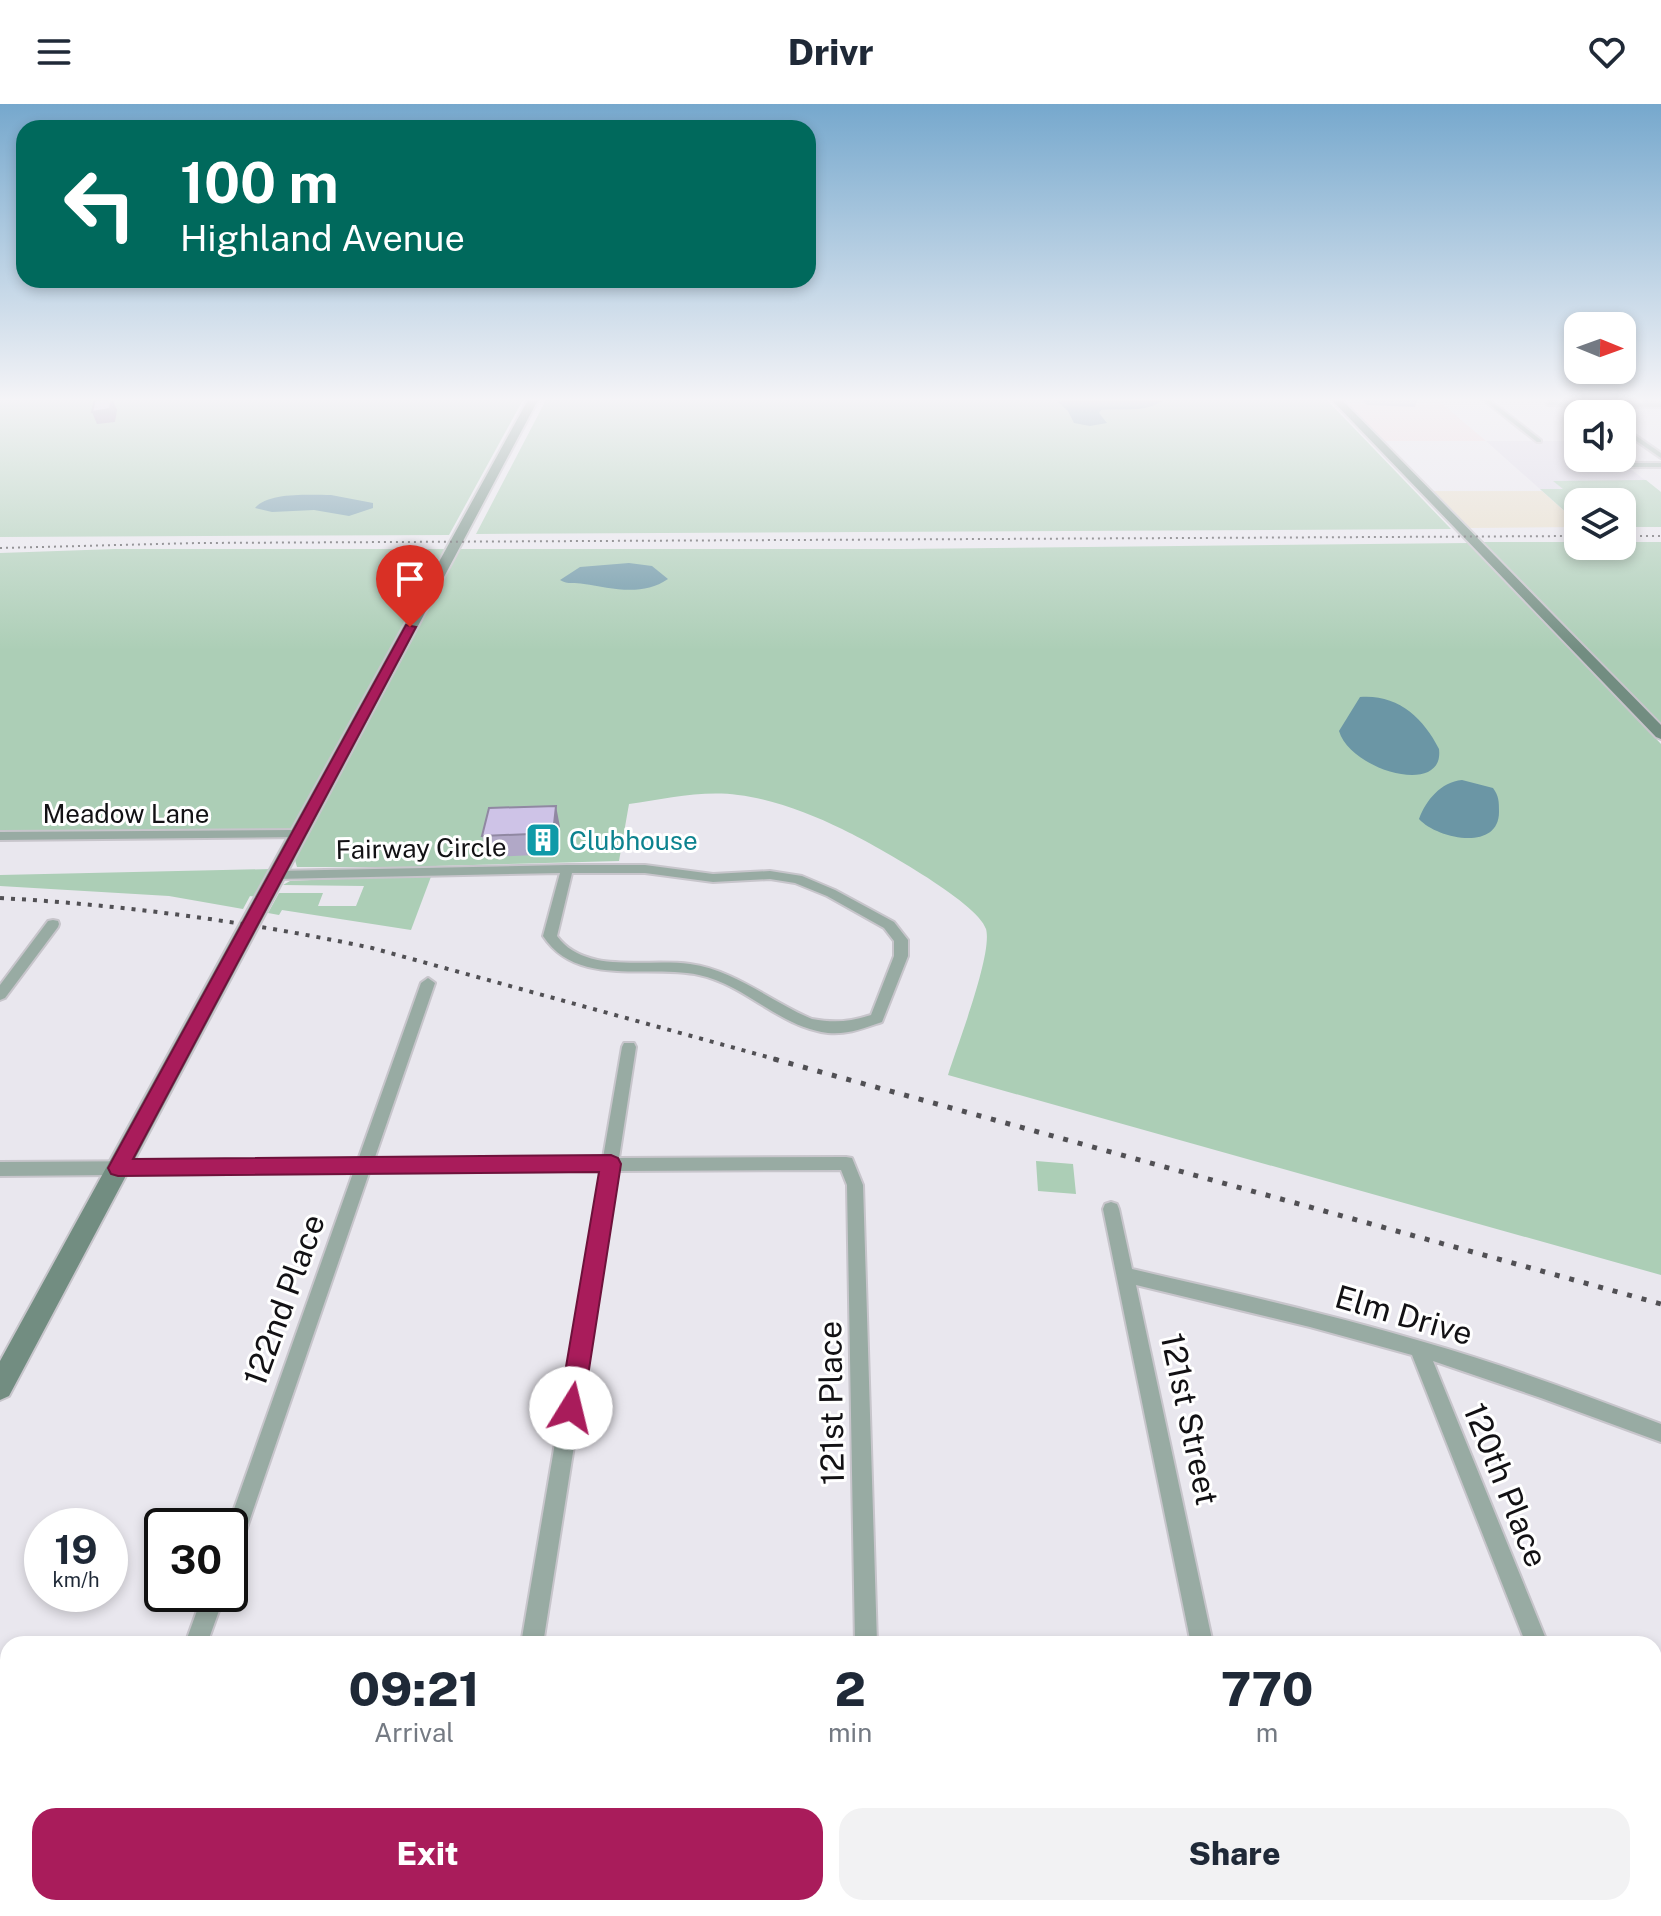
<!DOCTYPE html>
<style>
body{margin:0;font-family:"Public Sans",sans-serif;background:#f2f2f3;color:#1f2937;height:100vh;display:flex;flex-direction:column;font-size:30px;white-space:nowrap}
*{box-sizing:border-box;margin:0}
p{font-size:26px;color:#747a83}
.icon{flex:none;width:44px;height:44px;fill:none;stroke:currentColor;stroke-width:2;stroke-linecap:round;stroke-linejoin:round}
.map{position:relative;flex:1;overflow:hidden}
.side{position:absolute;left:0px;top:1532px;width:1662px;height:280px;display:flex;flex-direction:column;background:#fff;border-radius:24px 24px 0 0;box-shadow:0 4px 12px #0003}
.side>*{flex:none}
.hud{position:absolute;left:16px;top:16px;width:800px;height:168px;border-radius:24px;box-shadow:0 4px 12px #0003;background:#00695c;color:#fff;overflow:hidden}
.needle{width:52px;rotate:91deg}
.controls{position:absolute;left:1564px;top:208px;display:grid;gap:16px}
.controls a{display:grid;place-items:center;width:72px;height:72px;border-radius:16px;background:#fff;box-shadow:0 4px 12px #0003;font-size:40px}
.speed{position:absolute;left:24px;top:1404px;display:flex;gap:16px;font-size:40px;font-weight:700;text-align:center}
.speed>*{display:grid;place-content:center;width:104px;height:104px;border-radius:50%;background:#fff;box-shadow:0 4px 12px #0003;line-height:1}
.speed small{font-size:20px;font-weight:400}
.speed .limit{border:4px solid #111;border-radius:12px;background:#fff;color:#111}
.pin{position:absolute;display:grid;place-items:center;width:68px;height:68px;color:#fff;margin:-82px -34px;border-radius:50% 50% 50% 0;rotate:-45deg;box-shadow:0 0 8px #0007}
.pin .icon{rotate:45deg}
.me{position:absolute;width:88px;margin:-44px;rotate:9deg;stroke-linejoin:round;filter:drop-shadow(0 0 6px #0008)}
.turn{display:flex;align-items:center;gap:28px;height:168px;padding:0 32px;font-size:36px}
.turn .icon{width:104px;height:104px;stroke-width:2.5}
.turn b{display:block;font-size:56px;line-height:68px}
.eta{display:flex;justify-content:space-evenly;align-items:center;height:136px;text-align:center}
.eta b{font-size:48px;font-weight:800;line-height:56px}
.primary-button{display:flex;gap:16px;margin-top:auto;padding:16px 32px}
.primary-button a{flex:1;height:92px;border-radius:24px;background:#a91c5b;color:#fff;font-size:32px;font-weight:800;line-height:92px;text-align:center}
.primary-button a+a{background:#f2f2f3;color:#1f2937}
header{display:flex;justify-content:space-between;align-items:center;height:104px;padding:0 32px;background:#fff;font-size:36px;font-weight:800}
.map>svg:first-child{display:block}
.commercial{fill:#e7ddc8}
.industrial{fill:#f1d7db}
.built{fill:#ddd9e7}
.green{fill:#acceb6}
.water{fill:#6b96a5}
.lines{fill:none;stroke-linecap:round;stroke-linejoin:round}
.street-casing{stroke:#c7c5cb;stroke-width:4}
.secondary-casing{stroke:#c7c5cb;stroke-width:4}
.street{fill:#98aba3;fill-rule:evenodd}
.secondary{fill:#728d81;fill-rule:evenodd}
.rail-far2{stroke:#515054;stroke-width:2;stroke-dasharray:2 4;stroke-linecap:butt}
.rail-far1{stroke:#515054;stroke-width:4;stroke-dasharray:4 7;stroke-linecap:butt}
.rail{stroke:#515054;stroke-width:5;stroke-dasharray:5 10;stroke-linecap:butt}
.wall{fill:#b1a8c7}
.shaded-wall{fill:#9088a2}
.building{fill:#cec3e7;stroke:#9088a2;stroke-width:2}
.route{fill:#a91c5b;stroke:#6e123b;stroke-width:2}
.labels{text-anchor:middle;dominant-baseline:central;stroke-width:6;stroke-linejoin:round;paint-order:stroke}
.street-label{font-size:26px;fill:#121114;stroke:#fff}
.culture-label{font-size:26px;fill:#0d838f;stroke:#fff;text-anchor:start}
.near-street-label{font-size:32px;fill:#121114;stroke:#fff}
</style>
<header><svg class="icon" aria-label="menu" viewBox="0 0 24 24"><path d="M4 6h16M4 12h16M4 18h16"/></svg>Drivr<svg class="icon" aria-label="heart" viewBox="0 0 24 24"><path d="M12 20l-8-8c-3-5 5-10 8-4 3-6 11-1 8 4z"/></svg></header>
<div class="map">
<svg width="1661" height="1812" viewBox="0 0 1661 1812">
<rect width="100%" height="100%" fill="#e9e7ee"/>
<path class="commercial" d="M 1430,387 L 1542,387 L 1578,419 L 1578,423 L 1467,424 Z"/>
<path class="industrial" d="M 1340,294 L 1435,294 L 1486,337 L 1383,337 Z"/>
<path class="built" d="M 1486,337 L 1578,337 L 1578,354 L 1616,354 L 1661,388 L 1661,423 L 1622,423 L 1622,398 L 1578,398 L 1578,419 Z"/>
<path class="green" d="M 0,294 L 524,294 L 449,431 L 0,433 Z
M 547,294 L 1325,294 L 1451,425 L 476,430 Z
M 1646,376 L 1661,388 L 1661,423 L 1622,423 L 1622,398 L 1578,398 L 1578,419 L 1540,385 L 1563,385 L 1553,377 Z
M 1481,438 L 1578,438 L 1578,442 L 1622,442 L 1622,438 L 1661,438 L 1661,621 Z
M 1469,439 L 1661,640 L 1661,1171 L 948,971 C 957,942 993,850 986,825 C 978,798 871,739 842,725 C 811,710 773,695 738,691 C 703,686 664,695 629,700 L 619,757 L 435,762 L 411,826 L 282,806 L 279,811 L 268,809 L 279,789 L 323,789 L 318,802 L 356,802 L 364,782 L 283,781 L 290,777 L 375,773 L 378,763 L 297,763 L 295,756 L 311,725 L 0,727 L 0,449 L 115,445 L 903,445 Z
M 272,765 L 256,793 L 250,792 L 243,805 L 169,792 L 0,782 L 0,771 Z
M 1036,1057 L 1073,1060 L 1076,1090 L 1038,1087 Z"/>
<path class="water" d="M 1126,294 L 1157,294 L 1162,297 C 1144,309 1122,304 1101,306 L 1099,309 L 1107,319 L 1090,322 L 1074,319 L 1068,307 L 1058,298 L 1071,295 Z
M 331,391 L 373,399 L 373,404 L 349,412 L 314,406 L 272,408 L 255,404 C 268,388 310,391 331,391 Z
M 629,459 L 652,462 L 668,475 C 642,493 611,484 584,480 C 575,478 568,481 560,476 L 580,463 Z
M 1360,593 C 1397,590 1423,613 1439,645 C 1445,693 1351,667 1339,627 Z
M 1462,676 L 1493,684 C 1499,692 1499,698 1499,708 C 1499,748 1437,735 1419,715 C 1426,696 1441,678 1462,676 Z"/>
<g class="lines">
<defs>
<path id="street" d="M 1481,294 L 1487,294 L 1541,336 L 1541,338 L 1537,338 Z
M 1549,298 L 1661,299 L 1661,303 L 1547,301 Z
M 1622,322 L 1661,349 L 1661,354 L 1622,327 Z
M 1622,359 L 1661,359 L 1661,363 L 1622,363 Z
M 298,726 L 304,730 L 302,733 L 0,736 L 0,728 Z
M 567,761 L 645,761 L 713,770 L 770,767 L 802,772 L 835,786 L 894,818 L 908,836 L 908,852 L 882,918 C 864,924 847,931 828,929 C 779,923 746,881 699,871 C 647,860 577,884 543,832 L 560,769 L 276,775 L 270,771 L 276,767 ZM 572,769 L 645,769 L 713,778 L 770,775 L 795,779 L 827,792 L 884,824 L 894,837 L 894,852 L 871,911 C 850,918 834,919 812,915 C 771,898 735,866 690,860 C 648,854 585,871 557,832 Z
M 53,816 L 58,817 L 59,820 L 58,823 L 5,894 L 0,896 L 0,881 L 48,817 Z
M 428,874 L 435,879 L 374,1056 L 603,1054 L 622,943 L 624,939 L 634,939 L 636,943 L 619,1054 L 846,1053 L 852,1054 L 863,1081 L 877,1540 L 855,1540 L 847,1081 L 841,1066 L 617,1067 L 543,1540 L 521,1540 L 601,1067 L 369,1069 L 240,1444 L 237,1451 L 230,1454 L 230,1422 L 228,1422 L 353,1069 L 0,1072 L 0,1058 L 358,1056 L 421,879 Z
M 1111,1098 L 1117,1100 L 1119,1105 L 1132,1165 C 1230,1188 1328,1209 1424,1238 C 1504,1261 1582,1290 1661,1320 L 1661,1338 L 1541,1294 L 1433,1257 L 1548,1540 L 1526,1540 L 1412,1251 L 1310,1223 L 1136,1181 L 1213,1540 L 1191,1540 L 1103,1105 L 1105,1100 Z
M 203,1490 L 225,1490 L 207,1540 L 185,1540 Z
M 1654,1620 L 1661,1620 L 1661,1642 L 1654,1642 Z
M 0,1634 L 8,1634 L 8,1658 L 0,1658 Z
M 477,1804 L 503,1804 L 501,1812 L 475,1812 Z
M 1245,1804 L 1271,1804 L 1273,1812 L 1247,1812 Z"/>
<path id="secondary" d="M 529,294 L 539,294 L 9,1292 L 0,1296 L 0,1257 Z
M 1330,294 L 1340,294 L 1661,621 L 1661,635 L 1656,633 Z"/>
</defs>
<use href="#street" class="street-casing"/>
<use href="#secondary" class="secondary-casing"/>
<use href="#street" class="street"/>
<use href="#secondary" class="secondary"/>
<path class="rail-far2" d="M 1622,432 L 1661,432
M 0,444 L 198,439 L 1578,432"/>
<path class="rail-far1" d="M 0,794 C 126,801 249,818 372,844 L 782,957"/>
<path class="rail" d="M 774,955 L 1661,1200"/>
</g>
<path class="wall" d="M 1360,294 L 1418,294 L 1415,303 L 1367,301 Z
M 560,723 L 558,750 L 488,753 L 482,732 Z"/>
<path class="shaded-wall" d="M 112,294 L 117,306 L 115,318 L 97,320 L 92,308 Z
M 556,702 L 560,723 L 558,750 L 553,729 Z"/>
<path class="building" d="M 112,294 L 110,305 L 92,308 L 95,296 Z
M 556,702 L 553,729 L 482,732 L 489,704 Z"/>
<linearGradient id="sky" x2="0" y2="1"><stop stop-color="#76a8cd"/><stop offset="0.54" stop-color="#f5f4f7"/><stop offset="1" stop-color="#f5f4f7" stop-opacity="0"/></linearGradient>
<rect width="1661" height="547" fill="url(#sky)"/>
<path class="route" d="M 406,521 L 416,523 L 133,1055 L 611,1051 L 618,1054 L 621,1060 L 583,1304 L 579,1312 L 571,1316 L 562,1312 L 559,1304 L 599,1068 L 118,1072 L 111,1070 L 108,1064 Z"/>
<defs>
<symbol id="building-square" viewBox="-11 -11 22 22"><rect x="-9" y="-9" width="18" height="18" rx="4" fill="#0f9aa8" stroke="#fff"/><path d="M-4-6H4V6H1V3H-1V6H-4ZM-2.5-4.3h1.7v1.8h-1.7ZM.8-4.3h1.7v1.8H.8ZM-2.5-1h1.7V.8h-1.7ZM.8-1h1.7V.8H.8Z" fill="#fff"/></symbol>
</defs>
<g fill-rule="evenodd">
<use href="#building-square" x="523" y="716" width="40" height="40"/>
</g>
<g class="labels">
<g class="street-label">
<text x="126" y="709">Meadow Lane</text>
<text transform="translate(421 744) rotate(-1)">Fairway Circle</text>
</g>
<g class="culture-label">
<text x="569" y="736">Clubhouse</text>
</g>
<g class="near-street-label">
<text transform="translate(284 1196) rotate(-70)">122nd Place</text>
<text transform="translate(1404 1211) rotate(16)">Elm Drive</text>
<text transform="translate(831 1299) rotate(-91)">121st Place</text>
<text transform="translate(1190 1315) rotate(78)">121st Street</text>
<text transform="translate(1506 1381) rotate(68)">120th Place</text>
</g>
</g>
</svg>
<div class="controls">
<a><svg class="needle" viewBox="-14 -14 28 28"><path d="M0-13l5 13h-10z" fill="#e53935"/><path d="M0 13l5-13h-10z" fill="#747a83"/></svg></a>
<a><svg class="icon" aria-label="sound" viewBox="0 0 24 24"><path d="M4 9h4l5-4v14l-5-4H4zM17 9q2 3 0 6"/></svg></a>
<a><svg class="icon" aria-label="layers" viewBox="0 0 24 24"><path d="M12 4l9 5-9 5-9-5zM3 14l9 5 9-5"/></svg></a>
</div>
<div class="speed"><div>19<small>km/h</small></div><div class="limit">30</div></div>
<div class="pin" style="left:410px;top:523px;background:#d93025"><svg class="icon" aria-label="arrive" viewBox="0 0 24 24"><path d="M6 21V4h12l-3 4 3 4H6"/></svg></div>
<svg class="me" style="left:571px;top:1304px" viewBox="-20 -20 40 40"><circle r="19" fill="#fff"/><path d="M0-13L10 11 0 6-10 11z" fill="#a91c5b"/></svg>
<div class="hud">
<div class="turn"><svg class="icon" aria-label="left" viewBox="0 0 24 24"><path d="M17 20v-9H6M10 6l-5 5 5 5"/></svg><div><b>100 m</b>Highland Avenue</div></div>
</div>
<section class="side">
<div class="eta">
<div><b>09:21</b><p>Arrival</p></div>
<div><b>2</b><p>min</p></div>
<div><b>770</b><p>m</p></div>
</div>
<div class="primary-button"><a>Exit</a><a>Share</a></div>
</section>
</div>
